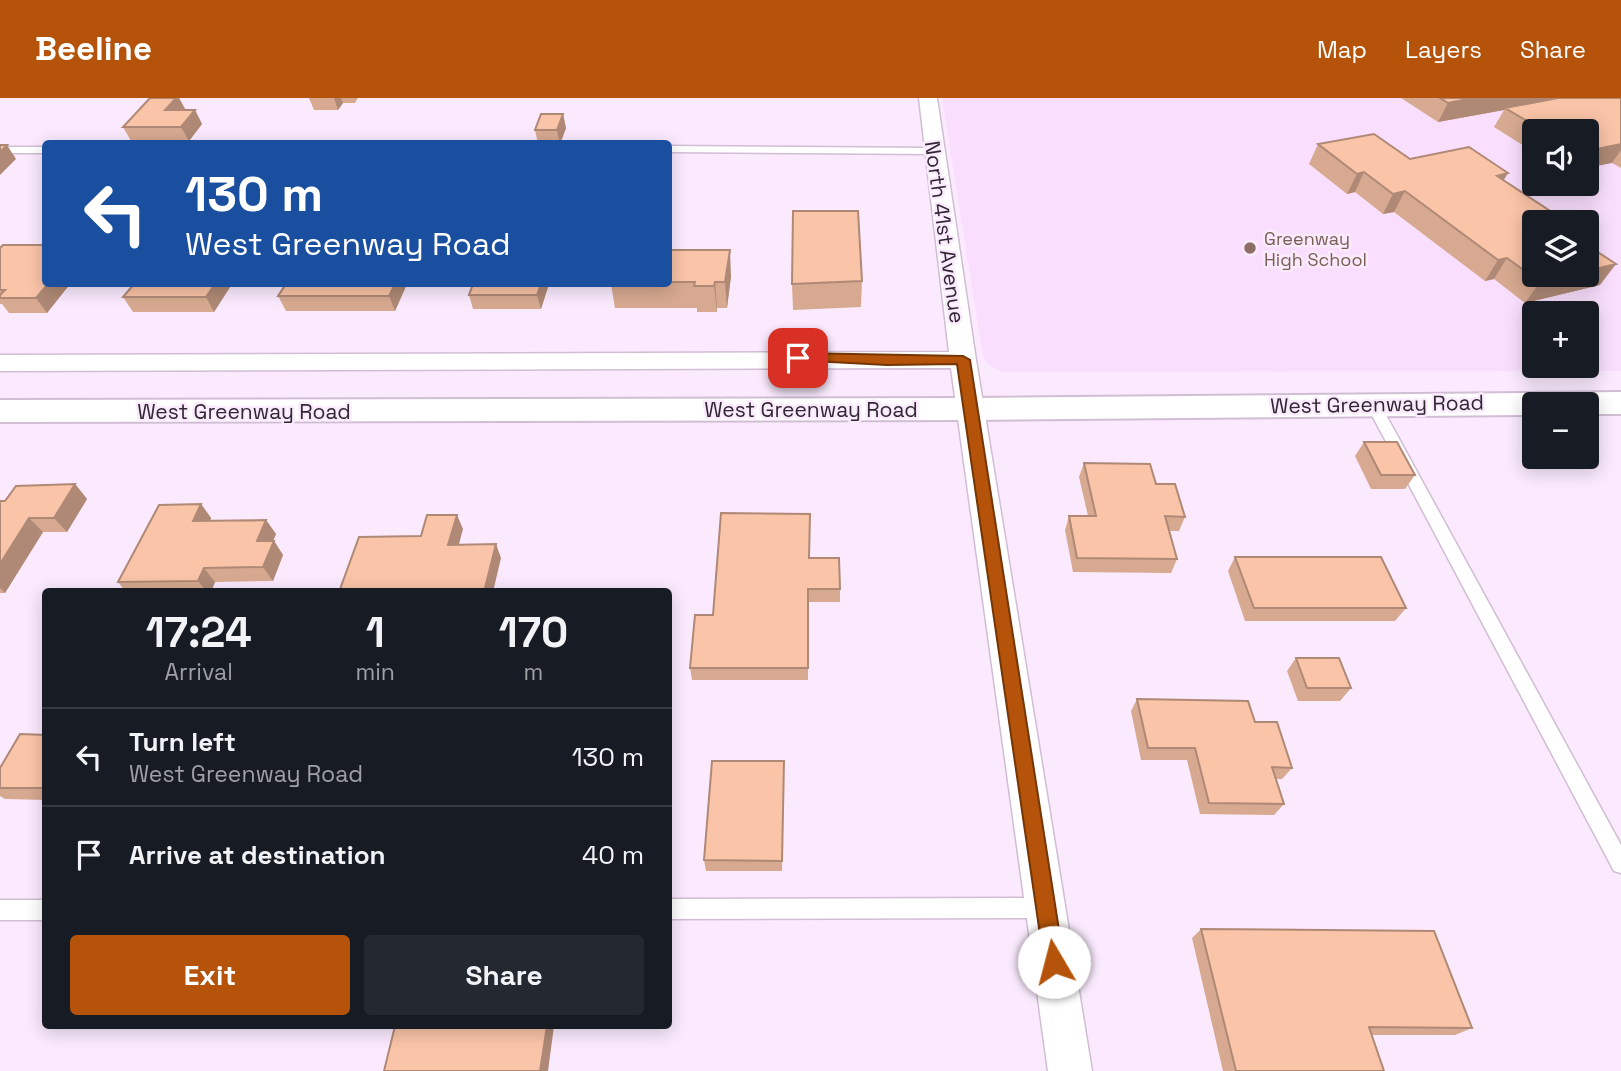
<!DOCTYPE html>
<meta charset="utf-8">
<style>
body{margin:0;font-family:"Space Grotesk",sans-serif;background:#242831;color:#f1f3f6;height:100vh;display:flex;flex-direction:column;font-size:26px;white-space:nowrap}
*{box-sizing:border-box;margin:0}
p{font-size:23px;color:#9ea1a6}
.icon{flex:none;width:38px;height:38px;fill:none;stroke:currentColor;stroke-width:2;stroke-linecap:round;stroke-linejoin:round}
.map{position:relative;flex:1;overflow:hidden}
.sheet{position:absolute;left:42px;top:490px;width:630px;height:441px;display:flex;flex-direction:column;background:#171b24;border-radius:7px;box-shadow:0 4px 18px #0003}
.sheet>*{flex:none}
.banner{position:absolute;left:42px;top:42px;width:630px;height:147px;border-radius:7px;box-shadow:0 4px 18px #0003;background:#1a4fa0;color:#fff;overflow:hidden}
.buttons{position:absolute;left:1522px;top:21px;display:grid;gap:14px}
.buttons a{display:grid;place-items:center;width:77px;height:77px;border-radius:7px;background:#171b24;box-shadow:0 4px 18px #0003;font-size:35px}
.pin{position:absolute;display:grid;place-items:center;width:60px;height:60px;color:#fff;margin:-30px;border-radius:14px;box-shadow:0 4px 10px #0006}
.me{position:absolute;width:77px;margin:-38px;rotate:352deg;stroke-linejoin:round;filter:drop-shadow(0 0 5px #0008)}
.turn{display:flex;align-items:center;gap:24px;height:147px;padding:0 28px;font-size:32px}
.turn .icon{width:91px;height:91px;stroke-width:2.5}
.turn b{display:block;font-size:49px;line-height:60px}
.eta{display:flex;justify-content:space-evenly;align-items:center;height:119px;text-align:center}
.eta b{font-size:42px;font-weight:700;line-height:49px}
.button{display:flex;gap:14px;margin-top:auto;padding:14px 28px}
.button a{flex:1;height:80px;border-radius:7px;background:#b45309;color:#fff;font-size:28px;font-weight:700;line-height:80px;text-align:center}
.button a+a{background:#242831;color:#f1f3f6}
ul{padding:0;list-style:none}
li{display:flex;align-items:center;gap:21px;height:98px;padding:0 28px;border-top:2px solid #363941}
li div{flex:1}
li b{display:block;font-size:26px}
li em{font-style:normal}
header{display:flex;align-items:center;gap:42px;box-sizing:border-box;height:98px;padding:0 35px;background:#b45309;color:#fff}
header strong{font-size:33px}
nav{display:flex;gap:38px;margin-inline-start:auto;font-size:24px}
.map>svg:first-child{display:block}
.built{fill:#f9dffd;fill-rule:evenodd}
.lines{fill:none;stroke-linecap:round;stroke-linejoin:round}
.service-casing{stroke:#d1bdd4;stroke-width:3}
.minor-casing{stroke:#d1bdd4;stroke-width:3}
.secondary-casing{stroke:#d1bdd4;stroke-width:4}
.service{fill:#fff;fill-rule:evenodd}
.minor{fill:#fff;fill-rule:evenodd}
.secondary{fill:#fff;fill-rule:evenodd}
.wall{fill:#d7a990}
.shaded-wall{fill:#af8976}
.building{fill:#fac4a8;stroke:#af8976;stroke-width:2}
.route{fill:#b45309;stroke:#753606;stroke-width:2}
.education-dot{fill:#8d6e63;stroke:#fbeafe;stroke-width:2.5}
.labels{text-anchor:middle;dominant-baseline:central;stroke-width:5;stroke-linejoin:round;paint-order:stroke}
.far-education-label{font-size:18px;fill:#785e54;stroke:#fbeafe;text-anchor:start}
.street-label{font-size:21px;fill:#302831;stroke:#fbeafe}
</style>
<header>
<strong>Beeline</strong>
<nav><a>Map</a><a>Layers</a><a>Share</a></nav>
</header>
<div class="map">
<svg width="1621" height="973" viewBox="0 0 1621 973">
<rect width="100%" height="100%" fill="#fbeafe"/>
<path class="built" d="M 942,0 L 1621,0 L 1621,273 L 1001,274 L 988,266 L 983,259 ZM 1535,33 L 1587,33 L 1587,86 L 1535,86 ZM 1535,124 L 1587,124 L 1587,177 L 1535,177 ZM 1535,215 L 1587,215 L 1587,268 L 1535,268 Z"/>
<g class="lines">
<defs>
<path id="service" d="M 668,48 L 933,50 L 938,53 L 933,56 L 668,54 Z
M 0,49 L 46,49 L 46,55 L 0,55 Z
M 1373,302 L 1380,306 L 1621,747 L 1621,775 L 1614,773 L 1366,306 Z
M 1046,800 L 1053,803 L 1056,810 L 1053,817 L 1046,820 L 668,821 L 668,801 Z
M 0,802 L 46,802 L 46,822 L 0,822 Z"/>
<path id="minor" d="M 919,0 L 937,0 L 976,262 L 1092,973 L 1048,973 L 951,270 L 0,273 L 0,257 L 949,254 Z"/>
<path id="secondary" d="M 1621,294 L 1621,316 L 1587,316 L 1587,306 L 1535,306 L 1535,317 L 972,322 L 0,324 L 0,302 L 972,300 Z"/>
</defs>
<use href="#service" class="service-casing"/>
<use href="#minor" class="minor-casing"/>
<use href="#secondary" class="secondary-casing"/>
<use href="#service" class="service"/>
<use href="#minor" class="minor"/>
<use href="#secondary" class="secondary"/>
</g>
<path class="wall" d="M 150,0 L 179,0 L 185,11 L 184,12 L 195,12 L 202,26 L 189,43 L 131,43 L 123,29 Z
M 309,0 L 358,0 L 355,5 L 343,5 L 338,12 L 314,12 Z
M 1401,0 L 1621,0 L 1621,70 L 1612,65 L 1587,33 L 1535,33 L 1535,55 L 1494,29 L 1504,12 L 1438,24 Z
M 563,16 L 566,30 L 560,46 L 538,46 L 535,32 Z
M 1318,46 L 1410,61 L 1504,82 L 1588,148 L 1600,187 L 1525,205 L 1494,181 L 1485,183 L 1394,114 L 1383,116 L 1355,94 L 1347,96 L 1309,66 Z
M 0,150 L 46,186 L 70,186 L 47,215 L 9,215 L 2,206 L 0,206 Z
M 668,152 L 731,178 L 727,210 L 717,210 L 717,214 L 697,214 L 697,210 L 615,210 L 611,186 L 668,186 Z
M 862,183 L 861,209 L 793,212 L 792,186 Z
M 232,186 L 214,214 L 133,214 L 123,199 Z
M 407,186 L 395,213 L 286,213 L 278,198 Z
M 549,186 L 541,211 L 473,211 L 469,197 Z
M 1364,344 L 1415,377 L 1405,391 L 1371,391 L 1355,358 Z
M 1084,365 L 1156,386 L 1185,419 L 1179,433 L 1169,433 L 1177,461 L 1171,475 L 1073,474 L 1065,432 L 1069,418 L 1088,418 L 1079,379 Z
M 75,386 L 87,401 L 67,434 L 43,434 L 5,495 L 0,495 L 0,403 L 5,403 Z
M 201,406 L 211,420 L 210,423 L 266,422 L 276,436 L 273,443 L 274,443 L 283,457 L 273,483 L 215,484 L 211,494 L 126,494 L 118,484 Z
M 1235,459 L 1406,510 L 1395,523 L 1245,523 L 1228,473 Z
M 810,460 L 840,491 L 840,504 L 808,504 L 808,582 L 692,582 L 690,570 L 713,517 Z
M 1296,560 L 1351,590 L 1340,603 L 1298,603 L 1287,573 Z
M 1137,601 L 1292,670 L 1282,681 L 1276,681 L 1284,706 L 1274,717 L 1200,716 L 1187,662 L 1141,662 L 1131,613 Z
M 46,637 L 46,702 L 5,701 L 0,698 L 0,670 Z
M 784,675 L 782,773 L 706,773 L 704,762 Z
M 1201,831 L 1472,930 L 1455,937 L 1371,937 L 1384,973 L 1223,973 L 1192,840 Z"/>
<path class="shaded-wall" d="M 176,0 L 179,0 L 185,11 L 173,26 L 165,12 Z
M 334,0 L 341,0 L 343,5 L 338,12 Z
M 1473,0 L 1567,0 L 1505,10 L 1504,12 L 1438,24 L 1448,5 Z
M 195,12 L 202,26 L 189,43 L 181,29 Z
M 563,16 L 566,30 L 560,46 L 557,32 Z
M 1621,46 L 1621,52 L 1612,65 L 1587,70 L 1587,53 Z
M 7,47 L 16,61 L 0,77 L 0,54 Z
M 1364,74 L 1355,94 L 1347,96 L 1357,76 Z
M 1508,75 L 1496,95 L 1497,78 Z
M 1405,93 L 1394,114 L 1383,116 L 1393,96 Z
M 730,152 L 731,178 L 727,210 L 725,184 Z
M 1507,160 L 1494,181 L 1485,183 L 1498,162 Z
M 1616,166 L 1600,187 L 1525,205 L 1540,184 L 1571,177 L 1587,177 L 1587,173 Z
M 715,184 L 717,210 L 717,214 L 714,188 Z
M 48,186 L 70,186 L 47,215 L 36,200 Z
M 215,186 L 232,186 L 214,214 L 206,199 Z
M 395,186 L 407,186 L 395,213 L 389,198 Z
M 541,186 L 549,186 L 541,211 L 537,197 Z
M 75,386 L 87,401 L 67,434 L 54,420 Z
M 201,406 L 211,420 L 204,437 L 193,423 Z
M 457,417 L 463,431 L 455,461 L 448,447 Z
M 29,420 L 43,434 L 5,495 L 0,490 L 0,466 Z
M 266,422 L 276,436 L 267,457 L 257,443 Z
M 274,443 L 283,457 L 273,483 L 263,469 Z
M 496,446 L 501,460 L 493,494 L 484,494 Z
M 204,470 L 215,484 L 211,494 L 207,494 L 198,483 Z
M 547,928 L 554,928 L 548,973 L 540,973 Z"/>
<path class="building" d="M 150,0 L 176,0 L 165,12 L 195,12 L 181,29 L 123,29 Z
M 1440,0 L 1473,0 L 1448,5 Z
M 1558,0 L 1621,0 L 1621,46 L 1587,53 L 1587,33 L 1544,33 L 1505,10 Z
M 541,16 L 563,16 L 557,32 L 535,32 Z
M 1374,36 L 1410,61 L 1469,49 L 1508,75 L 1497,78 L 1567,124 L 1535,124 L 1535,177 L 1571,177 L 1540,184 L 1507,160 L 1498,162 L 1405,93 L 1393,96 L 1364,74 L 1357,76 L 1318,46 Z
M 0,47 L 7,47 L 0,54 Z
M 793,113 L 858,113 L 862,183 L 792,186 Z
M 3,147 L 46,147 L 46,186 L 48,186 L 36,200 L 0,200 L 0,197 L 5,192 L 0,192 L 0,150 Z
M 1587,147 L 1616,166 L 1587,173 Z
M 668,152 L 730,152 L 725,184 L 715,184 L 714,188 L 694,188 L 695,184 L 668,184 Z
M 134,186 L 215,186 L 206,199 L 123,199 Z
M 286,186 L 395,186 L 389,198 L 278,198 Z
M 473,186 L 541,186 L 537,197 L 469,197 Z
M 1364,344 L 1397,344 L 1415,377 L 1381,377 Z
M 1084,365 L 1150,366 L 1156,386 L 1175,386 L 1185,419 L 1165,418 L 1177,461 L 1077,460 L 1069,418 L 1096,418 Z
M 75,386 L 54,420 L 29,420 L 0,466 L 0,403 L 5,403 L 16,388 Z
M 201,406 L 193,423 L 266,422 L 257,443 L 274,443 L 263,469 L 204,470 L 198,483 L 118,484 L 159,407 Z
M 721,415 L 810,416 L 809,460 L 839,460 L 840,491 L 808,491 L 808,570 L 690,570 L 695,517 L 713,517 Z
M 427,417 L 457,417 L 448,447 L 496,446 L 484,494 L 339,494 L 359,439 L 421,438 Z
M 1235,459 L 1381,459 L 1406,510 L 1254,510 Z
M 1296,560 L 1339,560 L 1351,590 L 1307,590 Z
M 1137,601 L 1248,603 L 1255,624 L 1277,624 L 1292,670 L 1272,669 L 1284,706 L 1209,705 L 1195,650 L 1148,650 Z
M 20,636 L 46,637 L 46,690 L 0,690 L 0,670 Z
M 712,663 L 784,663 L 782,763 L 704,762 Z
M 1201,831 L 1434,833 L 1472,930 L 1369,929 L 1384,973 L 1236,973 Z
M 395,928 L 547,928 L 540,973 L 384,973 Z"/>
<path class="route" d="M 798,255 L 963,258 L 970,262 L 1064,864 L 1061,872 L 1054,875 L 1047,872 L 1044,864 L 957,266 L 887,267 L 794,262 L 794,257 Z"/>
<circle class="education-dot" cx="1250" cy="150" r="7"/>
<g class="labels">
<g class="far-education-label">
<text x="1264" y="140">Greenway<tspan x="1264" dy="21">High School</tspan></text>
</g>
<g class="street-label">
<text transform="translate(945 134) rotate(82)">North 41st Avenue</text>
<text transform="translate(1377 306) rotate(-1)">West Greenway Road</text>
<text x="811" y="311">West Greenway Road</text>
<text x="244" y="313">West Greenway Road</text>
</g>
</g>
</svg>
<div class="buttons">
<a><svg class="icon" aria-label="sound" viewBox="0 0 24 24"><path d="M4 9h4l5-4v14l-5-4H4zM17 9q2 3 0 6"/></svg></a>
<a><svg class="icon" aria-label="layers" viewBox="0 0 24 24"><path d="M12 4l9 5-9 5-9-5zM3 14l9 5 9-5"/></svg></a>
<a>+</a>
<a>−</a>
</div>
<div class="pin" style="left:798px;top:260px;background:#d93025"><svg class="icon" aria-label="arrive" viewBox="0 0 24 24"><path d="M6 21V4h12l-3 4 3 4H6"/></svg></div>
<svg class="me" style="left:1054px;top:864px" viewBox="-20 -20 40 40"><circle r="19" fill="#fff"/><path d="M0-13L10 11 0 6-10 11z" fill="#b45309"/></svg>
<div class="banner">
<div class="turn"><svg class="icon" aria-label="left" viewBox="0 0 24 24"><path d="M17 20v-9H6M10 6l-5 5 5 5"/></svg><div><b>130 m</b>West Greenway Road</div></div>
</div>
<section class="sheet">
<div class="eta">
<div><b>17:24</b><p>Arrival</p></div>
<div><b>1</b><p>min</p></div>
<div><b>170</b><p>m</p></div>
</div>
<ul>
<li><svg class="icon" aria-label="left" viewBox="0 0 24 24"><path d="M17 20v-9H6M10 6l-5 5 5 5"/></svg><div><b>Turn left</b><p>West Greenway Road</p></div><em>130 m</em></li>
<li><svg class="icon" aria-label="arrive" viewBox="0 0 24 24"><path d="M6 21V4h12l-3 4 3 4H6"/></svg><div><b>Arrive at destination</b></div><em>40 m</em></li>
</ul>
<div class="button"><a>Exit</a><a>Share</a></div>
</section>
</div>
